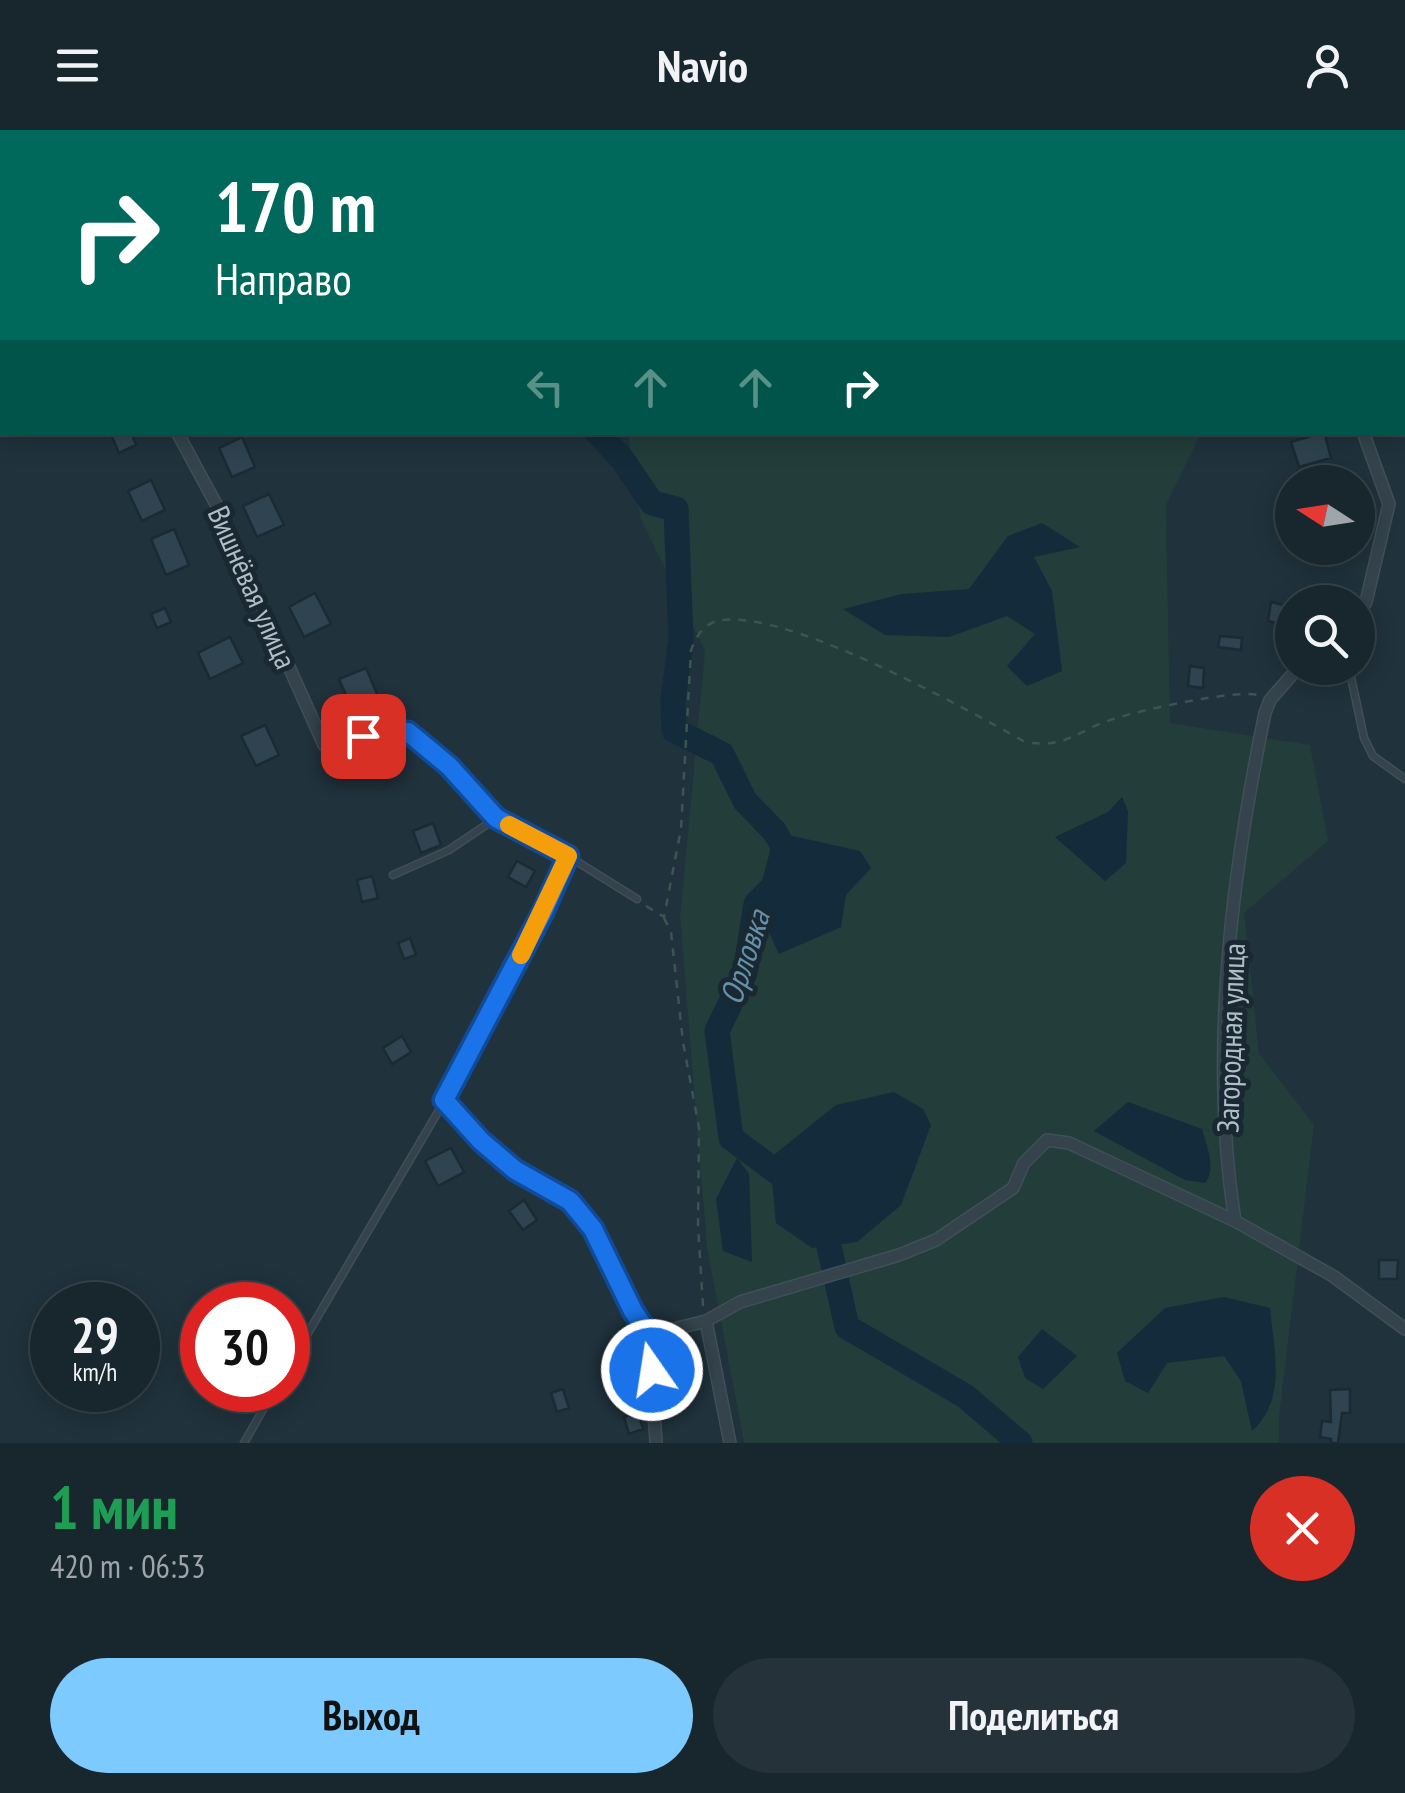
<!DOCTYPE html>
<html lang="ru">
<meta charset="utf-8">
<style>
body{margin:0;font-family:"PT Sans Narrow",sans-serif;background:#253239;color:#f1f3f6;height:100vh;display:flex;flex-direction:column;font-size:38px;white-space:nowrap}
*{box-sizing:border-box;margin:0}
p{font-size:32px;color:#9fa5aa}
.icon{flex:none;width:55px;height:55px;fill:none;stroke:currentColor;stroke-width:2;stroke-linecap:round;stroke-linejoin:round}
.map{position:relative;height:1313px;overflow:hidden}
.drawer{display:flex;flex-direction:column;background:#18262d;flex:1}
.drawer>*{flex:none}
.top-card{position:absolute;left:0px;top:0px;width:1405px;height:305px;box-shadow:0 5px 25px #0003,0 0 0 2px #364349;background:#00695c;color:#fff;overflow:hidden}
.needle{width:65px;rotate:282deg}
.fabs{position:absolute;left:1275px;top:335px;display:grid;gap:20px}
.fabs a{display:grid;place-items:center;width:100px;height:100px;border-radius:50%;background:#18262d;box-shadow:0 5px 25px #0003,0 0 0 2px #364349;font-size:50px}
.speed{position:absolute;left:30px;top:1152px;display:flex;gap:20px;font-size:50px;font-weight:700;text-align:center}
.speed>*{display:grid;place-content:center;width:130px;height:130px;border-radius:50%;background:#18262d;box-shadow:0 5px 25px #0003,0 0 0 2px #364349;line-height:1}
.speed small{font-size:25px;font-weight:400}
.speed .limit{border:15px solid #d22;background:#fff;color:#111}
.pin{position:absolute;display:grid;place-items:center;width:85px;height:85px;color:#fff;margin:-42px;border-radius:20px;box-shadow:0 5px 15px #0006}
.me{position:absolute;width:110px;margin:-55px;rotate:347deg;stroke-linejoin:round;filter:drop-shadow(0 0 8px #0008)}
.turn{display:flex;align-items:center;gap:35px;height:210px;padding:0 50px;font-size:45px}
.turn .icon{width:130px;height:130px;stroke-width:2.5}
.turn b{display:block;font-size:70px;line-height:85px}
.lanes{display:flex;align-items:center;height:95px;padding:0 50px;background:#0003;justify-content:center;gap:50px;direction:ltr}
.lanes .off{opacity:.35}
.round{display:grid;place-items:center;flex:none;width:105px;height:105px;border-radius:52px;background:#253239}
.overview{display:flex;align-items:center;justify-content:space-between;height:170px;padding:0 50px}
h1{font-size:60px;font-weight:800;line-height:75px;color:#1e9e55}
.button{display:flex;gap:20px;margin-top:auto;padding:20px 50px}
.button a{flex:1;height:115px;border-radius:60px;background:#7dcaff;color:#111;font-size:40px;font-weight:800;line-height:115px;text-align:center}
.button a+a{background:#253239;color:#f1f3f6}
header{display:flex;justify-content:space-between;align-items:center;height:130px;padding:0 50px;background:#18262d;font-size:45px;font-weight:800}
.map>svg:first-child{display:block}
.green{fill:#223d3a}
.water{fill:#132b3a}
.lines{fill:none;stroke-linecap:round;stroke-linejoin:round}
.river{stroke:#132b3a;stroke-width:25}
.building{fill:#2f4450;stroke:#1b2a33;stroke-width:2.5}
.lane-casing{stroke:#404f58;stroke-width:9}
.street-casing{stroke:#404f58;stroke-width:14}
.path{stroke:#3b5552;stroke-width:2.5;stroke-dasharray:8 8;stroke-linecap:butt}
.lane{stroke:#34434c;stroke-width:6}
.street{stroke:#34434c;stroke-width:11}
.route-casing{stroke:#114b97;stroke-width:25}
.route{stroke:#1a73e8;stroke-width:18}
.slow{stroke:#f59e0b;stroke-width:18}
.labels{text-anchor:middle;dominant-baseline:central;stroke-width:10;stroke-linejoin:round;paint-order:stroke}
.street-label{font-size:30px;fill:#afbec8;stroke:#192831}
.water-label{font-size:32px;font-style:italic;fill:#6591aa;stroke:#192831}
</style>
<header><svg class="icon" aria-label="menu" viewBox="0 0 24 24"><path d="M4 6h16M4 12h16M4 18h16"/></svg>Navio<svg class="icon" aria-label="person" viewBox="0 0 24 24"><circle cx="12" cy="8" r="4"/><path d="M4 21q1-7 8-7t8 7"/></svg></header>
<div class="map">
<svg width="1405" height="1313" viewBox="0 0 1405 1313">
<rect width="100%" height="100%" fill="#20323c"/>
<path class="green" d="M 628,303 L 1201,303 L 1166,375 L 1170,593 L 1310,615 L 1328,711 L 1244,783 L 1259,923 L 1314,995 L 1279,1287 L 1279,1313 L 744,1313 L 707,1117 L 680,787 L 705,521 L 640,387 Z"/>
<path class="water" d="M 1042,393 L 1080,417 L 1034,427 L 1052,461 L 1062,541 L 1027,556 L 1007,536 L 1035,504 L 1007,486 L 949,507 L 885,505 L 843,479 L 902,464 L 969,459 L 1008,406 Z
M 1122,667 L 1128,681 L 1126,733 L 1105,751 L 1055,707 L 1108,682 Z
M 775,702 L 860,721 L 871,738 L 846,765 L 841,797 L 779,824 L 756,774 Z
M 894,962 L 923,979 L 931,995 L 901,1075 L 857,1112 L 812,1118 L 776,1093 L 770,1028 L 836,975 Z
M 1128,972 L 1202,999 C 1206,1015 1217,1038 1205,1053 L 1185,1050 L 1094,1001 Z
M 737,1028 L 749,1044 L 752,1132 L 723,1121 L 716,1069 Z
M 1224,1167 L 1270,1178 C 1274,1222 1287,1269 1252,1301 L 1241,1251 L 1224,1226 L 1167,1233 L 1148,1263 L 1125,1251 L 1117,1223 L 1165,1178 Z
M 1042,1199 L 1077,1226 L 1043,1259 L 1025,1248 L 1018,1227 Z"/>
<g class="lines">
<path class="river" d="M 388,0 L 390,2
M 597,302 L 622,329 L 652,373 L 676,379 L 681,510 L 673,570 L 674,600 L 722,624 L 745,671 L 775,702 L 794,736 L 756,774 L 745,843 L 717,901 L 731,1008 L 805,1063 L 829,1116 L 847,1197 L 965,1266 L 1020,1313"/>
</g>
<path class="building" d="M 110,302 L 131,302 L 136,315 L 119,323 Z
M 1324,302 L 1331,328 L 1299,337 L 1291,312 Z
M 242,307 L 255,337 L 232,347 L 219,318 Z
M 151,350 L 165,380 L 142,391 L 128,361 Z
M 269,364 L 284,395 L 257,407 L 243,376 Z
M 174,399 L 189,435 L 166,445 L 151,409 Z
M 315,463 L 331,494 L 304,507 L 289,477 Z
M 1271,472 L 1292,477 L 1292,496 L 1268,491 Z
M 165,478 L 171,492 L 157,498 L 151,484 Z
M 1220,506 L 1242,508 L 1241,520 L 1218,517 Z
M 230,507 L 243,533 L 210,549 L 198,523 Z
M 1190,536 L 1204,538 L 1203,558 L 1188,556 Z
M 366,538 L 378,566 L 351,577 L 339,549 Z
M 265,595 L 279,625 L 256,636 L 241,606 Z
M 433,693 L 441,715 L 421,723 L 413,701 Z
M 517,731 L 535,741 L 526,757 L 508,747 Z
M 372,746 L 378,768 L 362,772 L 357,750 Z
M 410,808 L 416,825 L 404,829 L 398,813 Z
M 402,906 L 411,922 L 392,934 L 383,918 Z
M 451,1018 L 464,1042 L 438,1056 L 425,1031 Z
M 524,1070 L 537,1090 L 523,1100 L 509,1081 Z
M 1379,1130 L 1398,1130 L 1397,1149 L 1379,1149 Z
M 563,1259 L 569,1278 L 557,1282 L 551,1263 Z
M 1350,1259 L 1350,1283 L 1342,1283 L 1338,1313 L 1331,1313 L 1331,1309 L 1320,1307 L 1322,1291 L 1331,1292 L 1330,1260 Z
M 638,1282 L 643,1299 L 629,1304 L 624,1287 Z"/>
<g class="lines">
<defs>
<path id="lane" d="M 94,0 L 96,2
M 1349,538 L 1364,608 L 1373,626 L 1405,649
M 393,745 L 449,720 L 495,689
M 288,1237 L 445,970 L 543,782 L 568,726 L 637,769
M 244,1313 L 274,1260"/>
<path id="street" d="M 267,0 L 267,2
M 145,2 L 152,0
M 965,2 L 967,0
M 1278,2 L 1281,0
M 0,51 L 2,50
M 1402,244 L 1405,244
M 177,302 L 217,376 L 324,615 L 340,619 C 410,579 431,616 476,666 C 483,674 490,683 498,689 C 519,704 545,714 568,726
M 1358,486 L 1366,472 L 1389,374 L 1363,302
M 1298,538 L 1270,570 L 1265,583 C 1231,747 1209,925 1235,1091 L 1333,1146 L 1405,1199
M 445,970 C 467,995 489,1023 516,1041 C 533,1053 555,1059 570,1072 C 609,1106 619,1165 649,1205 L 706,1191
M 649,1205 L 656,1312
M 730,1313 L 706,1191 L 740,1172 L 899,1125 L 936,1110 L 1013,1058 L 1024,1033 L 1047,1010 L 1069,1013 L 1235,1091"/>
</defs>
<use href="#lane" class="lane-casing"/>
<use href="#street" class="street-casing"/>
<path class="path" d="M 646,776 L 664,787 L 681,699 L 691,520 C 696,508 701,497 714,492 C 776,472 966,579 1025,612 C 1066,619 1076,601 1113,589 C 1137,581 1236,559 1257,565
M 664,788 L 671,802 L 683,912 L 699,998 L 698,1096 L 703,1176"/>
<use href="#lane" class="lane"/>
<use href="#street" class="street"/>
</g>
<g class="lines">
<defs>
<path id="route" d="M 363,606 L 389,601 L 408,602 L 449,636 L 496,688 L 568,726 L 543,782 L 444,970 L 481,1011 L 515,1040 L 570,1071 L 593,1099 L 633,1181 L 649,1205 L 652,1240"/>
</defs>
<use href="#route" class="route-casing"/>
<use href="#route" class="route"/>
<path class="slow" d="M 509,695 L 568,726 L 521,825"/>
</g>
<g class="labels">
<g class="street-label">
<text transform="translate(253 457) rotate(66)">Вишнёвая улица</text>
<text transform="translate(1230 908) rotate(-88)">Загородная улица</text>
</g>
<g class="water-label">
<text transform="translate(744 827) rotate(-72)">Орловка</text>
</g>
</g>
</svg>
<div class="fabs">
<a><svg class="needle" viewBox="-14 -14 28 28"><path d="M0-13l5 13h-10z" fill="#e53935"/><path d="M0 13l5-13h-10z" fill="#9fa5aa"/></svg></a>
<a><svg class="icon" aria-label="search" viewBox="0 0 24 24"><circle cx="10" cy="10" r="6"/><path d="M15 15l6 6"/></svg></a>
</div>
<div class="speed"><div>29<small>km/h</small></div><div class="limit">30</div></div>
<div class="pin" style="left:363px;top:606px;background:#d93025"><svg class="icon" aria-label="arrive" viewBox="0 0 24 24"><path d="M6 21V4h12l-3 4 3 4H6"/></svg></div>
<svg class="me" style="left:652px;top:1240px" viewBox="-20 -20 40 40"><circle r="17" fill="#1a73e8" stroke="#fff" stroke-width="3"/><path d="M0-11L8 9 0 5-8 9z" fill="#fff"/></svg>
<div class="top-card">
<div class="turn"><svg class="icon" aria-label="right" viewBox="0 0 24 24"><path d="M7 20v-9h11M14 6l5 5-5 5"/></svg><div><b>170 m</b>Направо</div></div>
<div class="lanes"><svg class="icon off" aria-label="left" viewBox="0 0 24 24"><path d="M17 20v-9H6M10 6l-5 5 5 5"/></svg><svg class="icon off" aria-label="ahead" viewBox="0 0 24 24"><path d="M12 20V5M6 11l6-6 6 6"/></svg><svg class="icon off" aria-label="ahead" viewBox="0 0 24 24"><path d="M12 20V5M6 11l6-6 6 6"/></svg><svg class="icon" aria-label="right" viewBox="0 0 24 24"><path d="M7 20v-9h11M14 6l5 5-5 5"/></svg></div>
</div>
</div>
<section class="drawer">
<div class="overview"><div><h1>1 мин</h1><p>420 m · 06:53</p></div><a class="round" style="background:#d93025;color:#fff"><svg class="icon" aria-label="close" viewBox="0 0 24 24"><path d="M6 6l12 12M18 6L6 18"/></svg></a></div>
<div class="button"><a>Выход</a><a>Поделиться</a></div>
</section>
